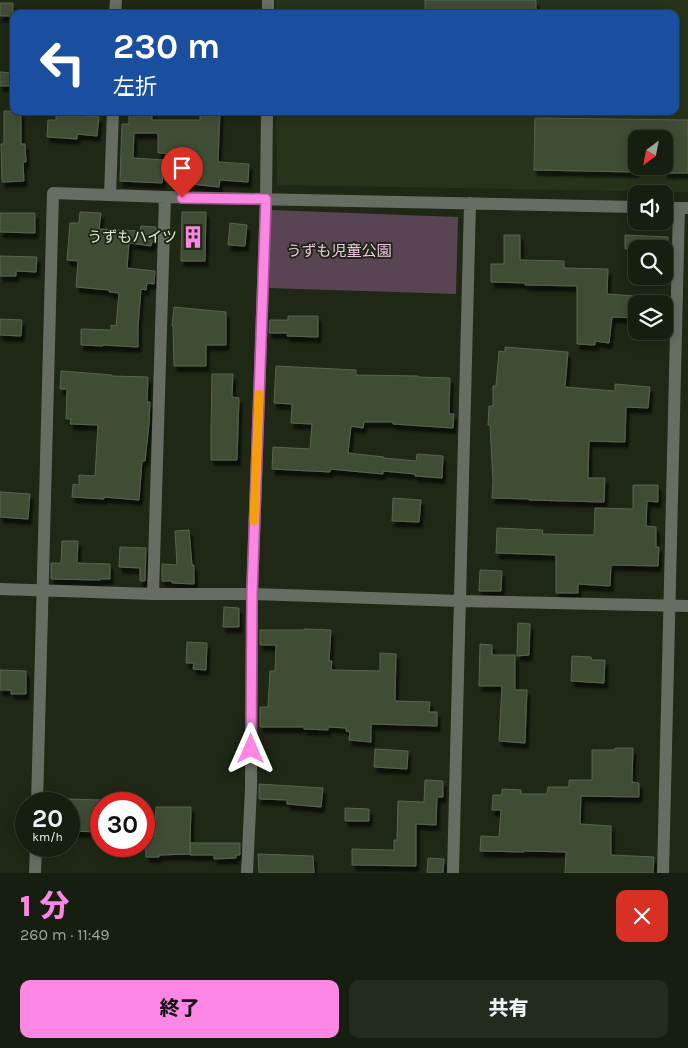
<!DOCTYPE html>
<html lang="ja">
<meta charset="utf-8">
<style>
body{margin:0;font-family:Karla,"Noto Sans JP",sans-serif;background:#232b1e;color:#f1f3f6;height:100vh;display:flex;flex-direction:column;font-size:19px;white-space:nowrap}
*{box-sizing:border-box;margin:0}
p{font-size:16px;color:#9ea29f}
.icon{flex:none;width:28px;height:28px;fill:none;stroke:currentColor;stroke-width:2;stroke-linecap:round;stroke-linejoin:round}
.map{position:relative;height:873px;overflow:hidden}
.panel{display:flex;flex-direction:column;background:#161e10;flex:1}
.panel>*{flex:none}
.hud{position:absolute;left:10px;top:10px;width:669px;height:105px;border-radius:10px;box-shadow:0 2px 12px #0003,0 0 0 1px #353c30;background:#1a4fa0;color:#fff;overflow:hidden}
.needle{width:32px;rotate:212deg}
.tools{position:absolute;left:628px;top:130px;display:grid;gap:10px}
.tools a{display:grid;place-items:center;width:45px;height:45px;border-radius:10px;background:#161e10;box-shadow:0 2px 12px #0003,0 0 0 1px #353c30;font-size:25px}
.speed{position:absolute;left:15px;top:792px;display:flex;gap:10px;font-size:25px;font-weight:700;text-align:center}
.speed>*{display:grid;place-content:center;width:65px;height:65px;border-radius:50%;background:#161e10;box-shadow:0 2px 12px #0003,0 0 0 1px #353c30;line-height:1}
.speed small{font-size:12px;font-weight:400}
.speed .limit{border:8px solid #d22;background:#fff;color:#111}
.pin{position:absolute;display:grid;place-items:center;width:42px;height:42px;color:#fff;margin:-51px -21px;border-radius:50% 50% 50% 0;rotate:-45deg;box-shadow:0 0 5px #0007}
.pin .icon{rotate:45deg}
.me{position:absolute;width:55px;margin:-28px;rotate:0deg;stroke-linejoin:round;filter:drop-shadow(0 0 4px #0008)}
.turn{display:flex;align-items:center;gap:18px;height:105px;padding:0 20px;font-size:22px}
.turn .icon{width:65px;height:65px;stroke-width:2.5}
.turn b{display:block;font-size:35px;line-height:42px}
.round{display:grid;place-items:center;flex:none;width:52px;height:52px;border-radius:10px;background:#232b1e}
.overview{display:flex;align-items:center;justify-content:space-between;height:85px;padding:0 20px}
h1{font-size:30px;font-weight:800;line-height:38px;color:#fc86e4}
.button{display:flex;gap:10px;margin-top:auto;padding:10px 20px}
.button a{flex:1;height:58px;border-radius:10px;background:#fc86e4;color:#111;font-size:20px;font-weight:800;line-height:58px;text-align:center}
.button a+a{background:#232b1e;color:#f1f3f6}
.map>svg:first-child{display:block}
.built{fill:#27331a;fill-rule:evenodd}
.green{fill:#594454}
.building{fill:#414d36;stroke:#59644f;filter:url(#shadow)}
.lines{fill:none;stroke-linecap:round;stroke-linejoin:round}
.minor{stroke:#676d62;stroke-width:12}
.route-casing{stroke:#a45794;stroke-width:12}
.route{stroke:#fc86e4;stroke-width:9}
.slow{stroke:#f59e0b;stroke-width:9}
.labels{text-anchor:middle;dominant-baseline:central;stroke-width:4;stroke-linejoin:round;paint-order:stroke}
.poi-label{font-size:15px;fill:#dfe6da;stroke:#1e2815;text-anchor:end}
.park-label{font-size:15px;fill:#f4c4e7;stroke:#1e2815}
</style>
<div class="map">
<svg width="688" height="873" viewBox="0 0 688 873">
<defs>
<filter id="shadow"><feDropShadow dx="3" dy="5.5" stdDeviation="1" flood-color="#0009"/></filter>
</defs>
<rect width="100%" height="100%" fill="#1e2815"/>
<path class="built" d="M 276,0 L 688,0 L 688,192 L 277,185 L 276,111 L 675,111 L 675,14 L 276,14 ZM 636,139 L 664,139 L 664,166 L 636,166 Z"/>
<path class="green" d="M 271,210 L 458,217 L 456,294 L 269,288 Z"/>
<path class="building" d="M 425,0 L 536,0 L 536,14 L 425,14 Z
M 0,3 L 13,3 L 13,16 L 0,16 Z
M 0,72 L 14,73 L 14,86 L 0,86 Z
M 4,111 L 21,111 L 21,144 L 25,144 L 26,162 L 23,162 L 24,181 L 2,182 L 1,144 L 4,144 Z
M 152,111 L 152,120 L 200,120 L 200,111 L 220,111 L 218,162 L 249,164 L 248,182 L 220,180 L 219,187 L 182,183 L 183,154 L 158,153 L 158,133 L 134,133 L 133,158 L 165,160 L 162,183 L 120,181 L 122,124 L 129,124 L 129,112 Z
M 56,113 L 99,117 L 97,136 L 77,134 L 77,139 L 47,137 L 48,120 L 56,120 Z
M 535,118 L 688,120 L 688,173 L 664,173 L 664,139 L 636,139 L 636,172 L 534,170 Z
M 80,212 L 101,213 L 99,229 L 140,231 L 141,226 L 156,227 L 156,242 L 152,242 L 151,246 L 129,243 L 127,268 L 155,271 L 154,284 L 147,283 L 146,290 L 141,289 L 138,327 L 138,347 L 103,345 L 103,346 L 81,345 L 81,329 L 111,330 L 111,325 L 116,326 L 119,293 L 109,292 L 109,290 L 76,287 L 78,261 L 67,260 L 70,223 L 79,223 Z
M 182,212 L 206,212 L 205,261 L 181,261 Z
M 0,213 L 35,213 L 35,233 L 0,232 Z
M 230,223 L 247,225 L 245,246 L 228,245 Z
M 504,235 L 520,235 L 520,260 L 564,261 L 564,268 L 608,269 L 607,294 L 636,296 L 636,318 L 612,317 L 609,343 L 595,341 L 595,345 L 577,344 L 577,286 L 525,285 L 525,283 L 491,282 L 491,264 L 504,264 Z
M 625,235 L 668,237 L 667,249 L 625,249 Z
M 0,256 L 37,257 L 36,272 L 16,271 L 16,276 L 0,276 Z
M 174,307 L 226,312 L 226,345 L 206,345 L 206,366 L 174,366 L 173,326 L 172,326 Z
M 288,316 L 318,316 L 318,337 L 287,336 L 288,333 L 269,333 L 270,320 L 288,320 Z
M 0,319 L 22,320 L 21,336 L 0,335 Z
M 505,347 L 568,352 L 565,387 L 615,391 L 615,384 L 650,387 L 648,408 L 626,407 L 625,442 L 589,441 L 588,478 L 605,478 L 604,502 L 529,500 L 529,499 L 492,498 L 493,482 L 490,425 L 488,425 L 489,406 L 493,406 L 493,386 L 496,386 L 499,351 L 505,352 Z
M 276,366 L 356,370 L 356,375 L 418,376 L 418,377 L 450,378 L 449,414 L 454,414 L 453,428 L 393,424 L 393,422 L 364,422 L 363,428 L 351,426 L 348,453 L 384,457 L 384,458 L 416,461 L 417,454 L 443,456 L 442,478 L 415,476 L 415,474 L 383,471 L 383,474 L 330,469 L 330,472 L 272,469 L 273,447 L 310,449 L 312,424 L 291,423 L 292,404 L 274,403 Z
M 61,371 L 112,375 L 112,376 L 148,377 L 147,402 L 150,402 L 149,424 L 145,461 L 142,461 L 139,500 L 104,497 L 104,499 L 72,497 L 73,484 L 79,485 L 79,475 L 95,476 L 98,425 L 70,424 L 71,419 L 66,419 L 67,389 L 60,389 Z
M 212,374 L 233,374 L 232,397 L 239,398 L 237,460 L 211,460 L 211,428 Z
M 633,485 L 658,485 L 658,502 L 647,501 L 646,526 L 656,527 L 656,547 L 659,547 L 658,566 L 611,565 L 610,586 L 578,584 L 578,593 L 556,593 L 556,555 L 496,553 L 497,528 L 543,530 L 542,534 L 594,535 L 595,508 L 633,509 Z
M 0,492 L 30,494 L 28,519 L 0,517 Z
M 393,498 L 421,500 L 419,522 L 392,521 Z
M 189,530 L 192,565 L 194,565 L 194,584 L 172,583 L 172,581 L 162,581 L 162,564 L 177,565 L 175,531 Z
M 62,541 L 78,541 L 77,563 L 110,564 L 110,579 L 100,579 L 100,580 L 51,579 L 51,563 L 61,563 Z
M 120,547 L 146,548 L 145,581 L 140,581 L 140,568 L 119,567 Z
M 480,570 L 502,571 L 501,591 L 479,591 Z
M 224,607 L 239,608 L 239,627 L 223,627 Z
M 518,623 L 530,624 L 529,655 L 517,656 Z
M 304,629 L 331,630 L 329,661 L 332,661 L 331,670 L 380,671 L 380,653 L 396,654 L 395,701 L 430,702 L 429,712 L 437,712 L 437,726 L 371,724 L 371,742 L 349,740 L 350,732 L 346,731 L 346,728 L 328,727 L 328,730 L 304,729 L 304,727 L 260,727 L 260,707 L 268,707 L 270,671 L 275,671 L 276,646 L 275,645 L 260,645 L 260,630 L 304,630 Z
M 187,642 L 207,643 L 206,670 L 193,669 L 194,663 L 186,663 Z
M 480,644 L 492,645 L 492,655 L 515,655 L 515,690 L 527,690 L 525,743 L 499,741 L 502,686 L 479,686 Z
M 572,656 L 591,657 L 592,660 L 605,660 L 604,683 L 571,681 Z
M 0,670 L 26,671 L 26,694 L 11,694 L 11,690 L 0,690 Z
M 615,748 L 633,748 L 632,782 L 639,783 L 639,797 L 581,796 L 580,824 L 611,826 L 611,855 L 654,857 L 653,873 L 565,873 L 566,852 L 524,851 L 524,852 L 480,851 L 481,836 L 499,837 L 501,810 L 492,810 L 493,795 L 502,795 L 502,789 L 521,790 L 521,794 L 547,794 L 548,787 L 569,787 L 569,780 L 592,780 L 592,750 L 615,750 Z
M 375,749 L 408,751 L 407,769 L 374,767 Z
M 425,780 L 443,781 L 443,797 L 437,797 L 436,825 L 416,824 L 416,866 L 352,865 L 352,849 L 394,850 L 394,840 L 397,840 L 398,801 L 424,802 Z
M 259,784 L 323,788 L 321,807 L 287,804 L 287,800 L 259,799 Z
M 69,799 L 101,800 L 101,832 L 69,831 Z
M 156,807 L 191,807 L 190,843 L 240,843 L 240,855 L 236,855 L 236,858 L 214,859 L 214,855 L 190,855 L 190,843 L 190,854 L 159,855 L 159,857 L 146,857 L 145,836 L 155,836 Z
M 345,808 L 369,809 L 369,821 L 345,821 Z
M 258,854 L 313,856 L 314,873 L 259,873 Z
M 428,858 L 444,859 L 443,873 L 427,873 Z"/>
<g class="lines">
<path class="minor" d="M 115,14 L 116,0
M 268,14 L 268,0
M 110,195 L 113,111
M 664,208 L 688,208
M 0,589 L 153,594 L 252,594 L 460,601 L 688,606
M 153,594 L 165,197
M 37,804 L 53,193 L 165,197 L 636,207
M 35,873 L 36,846
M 247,873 L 251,788 L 252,594 L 266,199 L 267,111
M 453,873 L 470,203
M 663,873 L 679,208"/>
</g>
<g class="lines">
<defs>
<path id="route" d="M 182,198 L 266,199 L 252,594 L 251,749"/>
</defs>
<use href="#route" class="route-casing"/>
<use href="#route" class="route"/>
<path class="slow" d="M 254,521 L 259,394"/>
</g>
<defs>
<symbol id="building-bare" viewBox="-9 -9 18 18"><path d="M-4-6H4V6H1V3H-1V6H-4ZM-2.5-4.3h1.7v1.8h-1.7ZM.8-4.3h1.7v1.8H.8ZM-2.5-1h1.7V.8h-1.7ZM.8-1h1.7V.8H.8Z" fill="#fc86e4" stroke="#1e2815" stroke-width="2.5" paint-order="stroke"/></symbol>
</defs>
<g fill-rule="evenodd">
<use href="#building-bare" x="177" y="221" width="32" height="32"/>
</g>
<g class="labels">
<g class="poi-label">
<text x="177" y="237">うずもハイツ</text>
</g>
<g class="park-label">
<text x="339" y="251">うずも児童公園</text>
</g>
</g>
</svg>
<div class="tools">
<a><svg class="needle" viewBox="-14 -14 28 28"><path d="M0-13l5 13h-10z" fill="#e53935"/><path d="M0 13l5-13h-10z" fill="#9ea29f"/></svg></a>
<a><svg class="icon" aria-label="sound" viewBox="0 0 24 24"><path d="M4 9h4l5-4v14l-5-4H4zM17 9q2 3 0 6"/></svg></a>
<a><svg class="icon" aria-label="search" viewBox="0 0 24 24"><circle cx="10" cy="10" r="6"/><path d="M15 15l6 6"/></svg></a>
<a><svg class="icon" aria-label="layers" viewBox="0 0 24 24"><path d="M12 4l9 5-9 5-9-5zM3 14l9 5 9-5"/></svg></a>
</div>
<div class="speed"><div>20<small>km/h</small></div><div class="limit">30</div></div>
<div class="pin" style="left:182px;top:198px;background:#d93025"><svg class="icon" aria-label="arrive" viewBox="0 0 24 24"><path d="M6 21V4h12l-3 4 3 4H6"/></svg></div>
<svg class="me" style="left:251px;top:749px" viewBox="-20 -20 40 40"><path d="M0-17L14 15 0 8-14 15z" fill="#fc86e4" stroke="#fff" stroke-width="4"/></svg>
<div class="hud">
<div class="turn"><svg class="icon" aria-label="left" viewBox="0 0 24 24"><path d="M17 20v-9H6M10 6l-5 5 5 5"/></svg><div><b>230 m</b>左折</div></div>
</div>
</div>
<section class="panel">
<div class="overview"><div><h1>1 分</h1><p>260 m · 11:49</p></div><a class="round" style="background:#d93025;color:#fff"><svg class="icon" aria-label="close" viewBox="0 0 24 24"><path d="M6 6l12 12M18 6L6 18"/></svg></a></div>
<div class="button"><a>終了</a><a>共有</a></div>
</section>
